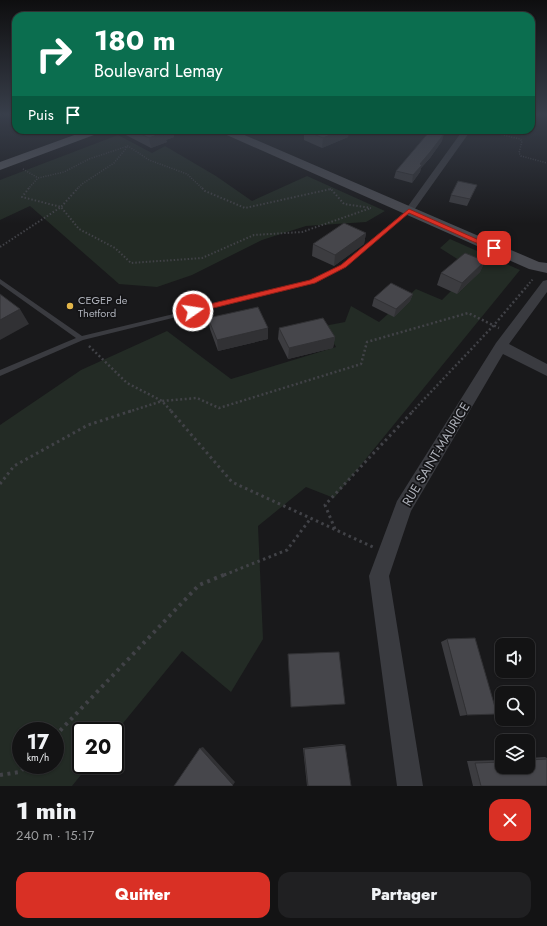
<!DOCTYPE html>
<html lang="fr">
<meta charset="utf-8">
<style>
body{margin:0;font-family:Jost,sans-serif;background:#202022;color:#f1f3f6;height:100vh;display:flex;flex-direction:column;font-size:15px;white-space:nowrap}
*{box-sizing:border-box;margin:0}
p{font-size:13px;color:#9d9ea0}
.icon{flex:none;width:22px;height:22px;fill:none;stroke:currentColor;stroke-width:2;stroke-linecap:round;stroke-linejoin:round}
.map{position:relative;height:786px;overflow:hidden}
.panel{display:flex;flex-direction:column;background:#131314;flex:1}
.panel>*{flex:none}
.top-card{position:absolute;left:12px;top:12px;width:523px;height:122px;border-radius:12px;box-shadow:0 1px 3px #0004,0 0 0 1px #323234;background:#0b6e4f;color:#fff;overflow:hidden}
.controls{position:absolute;left:495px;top:638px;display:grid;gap:8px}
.controls a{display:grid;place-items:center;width:40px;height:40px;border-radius:8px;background:#131314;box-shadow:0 1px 3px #0004,0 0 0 1px #323234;font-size:20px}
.speed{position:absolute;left:12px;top:722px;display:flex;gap:8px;font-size:20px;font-weight:700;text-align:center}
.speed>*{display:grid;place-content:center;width:52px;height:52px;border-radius:50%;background:#131314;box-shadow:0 1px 3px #0004,0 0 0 1px #323234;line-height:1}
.speed small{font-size:10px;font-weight:400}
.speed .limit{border:2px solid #111;border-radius:6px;background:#fff;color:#111}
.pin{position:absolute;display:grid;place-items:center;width:34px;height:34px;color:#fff;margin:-17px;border-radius:8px;box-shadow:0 2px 6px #0006}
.me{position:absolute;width:44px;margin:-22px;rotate:77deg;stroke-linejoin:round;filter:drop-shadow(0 0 3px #0008)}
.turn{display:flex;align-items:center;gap:14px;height:84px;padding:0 16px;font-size:18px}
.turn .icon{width:52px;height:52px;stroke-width:2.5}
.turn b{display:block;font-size:28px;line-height:34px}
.then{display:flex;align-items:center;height:38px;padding:0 16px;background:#0003;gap:8px;font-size:15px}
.round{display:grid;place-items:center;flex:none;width:42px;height:42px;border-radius:12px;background:#202022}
.headline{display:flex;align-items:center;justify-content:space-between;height:68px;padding:0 16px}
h1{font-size:24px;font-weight:800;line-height:30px}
.primary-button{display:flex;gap:8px;margin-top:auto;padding:8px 16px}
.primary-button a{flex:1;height:46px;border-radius:12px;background:#d93025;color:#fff;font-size:16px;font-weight:800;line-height:46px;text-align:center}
.primary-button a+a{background:#202022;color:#f1f3f6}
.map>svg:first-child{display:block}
.green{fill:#232b25;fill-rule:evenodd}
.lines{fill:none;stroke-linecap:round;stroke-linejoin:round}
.path-far4{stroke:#414247;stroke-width:1.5;stroke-dasharray:1 1.5;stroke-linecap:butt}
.path-far3{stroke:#414247;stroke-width:2;stroke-dasharray:1.5 2;stroke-linecap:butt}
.path-far2{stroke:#414247;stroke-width:2.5;stroke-dasharray:2 2.5;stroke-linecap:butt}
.path-far1{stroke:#414247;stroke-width:3;stroke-dasharray:2.5 3.5;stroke-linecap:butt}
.path{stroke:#414247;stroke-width:4;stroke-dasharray:3 4.5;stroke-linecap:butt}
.lane{fill:#3a3b40;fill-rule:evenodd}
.street{fill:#3a3b40;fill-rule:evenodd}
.secondary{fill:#494a50;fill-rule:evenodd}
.primary{fill:#57585e;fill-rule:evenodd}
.wall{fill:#3c3c40}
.shaded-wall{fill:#313134}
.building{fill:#46464b;stroke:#313134}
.route{fill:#d93025;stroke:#8d1f18}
.poi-dot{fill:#e3b64a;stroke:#141416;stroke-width:1.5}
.labels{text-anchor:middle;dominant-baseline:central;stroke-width:3.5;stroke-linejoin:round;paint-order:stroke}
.poi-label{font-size:11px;fill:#adb0b9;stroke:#141416;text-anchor:start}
.near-street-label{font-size:13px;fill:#adb0b9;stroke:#141416}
</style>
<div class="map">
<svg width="547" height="786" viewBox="0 0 547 786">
<rect width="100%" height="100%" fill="#19191b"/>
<path class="green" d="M 118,135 L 152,153 L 165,146 L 216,176 L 252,201 L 307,176 L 385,211 L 366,222 L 306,226 L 262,240 L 192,275 L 157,287 L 119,284 L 30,206 L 0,220 L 0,180 Z
M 450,239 L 520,270 L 334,498 L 306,487 L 258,526 L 263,639 L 231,692 L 182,651 L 115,733 L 115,731 L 81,731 L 81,765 L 89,765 L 72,786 L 0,786 L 0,425 L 81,370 L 167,331 L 231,379 L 336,347 L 324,326 L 345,322 L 351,306 L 379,322 L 416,289 L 442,300 L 473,269 L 440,248 ZM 21,731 L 55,731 L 55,765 L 21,765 Z"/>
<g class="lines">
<path class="path-far4" d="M 482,130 L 520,139 L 522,141 L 519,153 L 521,156 L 547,163
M 23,169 L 38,178
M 28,189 L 38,178 L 64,172 L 89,159 L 128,146 L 149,160 L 187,174 L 203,189
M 77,189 L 82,184 L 114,163 L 128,146
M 330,189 L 331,189"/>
<path class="path-far3" d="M 29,188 L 22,197 L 61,207 L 79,229 L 115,248 L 131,263 L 202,258 L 254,235 L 302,232 L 371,208
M 202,188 L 205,191 L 245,208 L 331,189 L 344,204 L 371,208
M 0,247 L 61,207 L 78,188
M 527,286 L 533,279"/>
<path class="path-far2" d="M 89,346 L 127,383 L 162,401 L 172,412
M 128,412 L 162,401 L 197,398 L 219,408 L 361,364 L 367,342 L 468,313 L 499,328
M 412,412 L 494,325 L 528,285"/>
<path class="path-far1" d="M 171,411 L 232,482 L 373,547
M 0,484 L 14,466 L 88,425 L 131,411
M 335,529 L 325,505 L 413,411
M 224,575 L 287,550 L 311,518"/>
<path class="path" d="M 55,736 L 199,585 L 226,574
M 0,775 L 20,772 L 27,765"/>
<path class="lane" d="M 407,210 L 411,211 L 345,267 L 315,283 L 83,340 L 0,376 L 0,370 L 76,338 L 0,284 L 0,279 L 82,336 L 311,281 L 341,265 Z"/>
<path class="street" d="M 463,130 L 471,130 L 412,213 L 406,213 L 404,211 L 406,209 Z
M 547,280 L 547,292 L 509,344 L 547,364 L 547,376 L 503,354 L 411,511 L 389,576 L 423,786 L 397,786 L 369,576 L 397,501 L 496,343 L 543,281 Z"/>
<path class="secondary" d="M 219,130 L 233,130 L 539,262 L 547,263 L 547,273 L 529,269 L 220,132 Z"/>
<path class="primary" d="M 88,130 L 104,130 L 102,132 L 0,170 L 0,162 Z"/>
</g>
<path class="wall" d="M 123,130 L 178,130 L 178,132 L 174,135 L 174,137 L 166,140 L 167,142 L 151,148 L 124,134 Z
M 304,130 L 349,130 L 348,137 L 322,148 L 304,140 Z
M 442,141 L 430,158 L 421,168 L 420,172 L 412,183 L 394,178 L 396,171 Z
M 477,185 L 467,206 L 449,202 L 451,195 Z
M 366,233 L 364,244 L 334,266 L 312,256 L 313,244 Z
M 485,261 L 480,272 L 457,294 L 437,285 L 441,273 Z
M 413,294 L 410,301 L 394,317 L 372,306 L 374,298 Z
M 208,318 L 268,339 L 218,351 L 210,329 Z
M 279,328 L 335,337 L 333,348 L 288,359 L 278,339 Z
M 447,639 L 467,715 L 460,716 L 441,642 Z
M 342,744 L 345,745 L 351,786 L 307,786 L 303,748 Z
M 545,757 L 547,758 L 547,786 L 473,786 L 467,761 L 502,760 L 502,767 L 528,767 L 528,758 Z"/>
<path class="shaded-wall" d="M 164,130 L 178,130 L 178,132 L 174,135 L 174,137 L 166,140 L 167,142 L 151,148 L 149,138 L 161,131 Z
M 342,130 L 349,130 L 348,137 L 322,148 L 323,138 Z
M 444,134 L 442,141 L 430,158 L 421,168 L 420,172 L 412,183 L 413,175 L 420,164 Z
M 366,233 L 364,244 L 334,266 L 335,255 Z
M 485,261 L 480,272 L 457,294 L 462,283 Z
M 413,294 L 410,301 L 394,317 L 396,309 Z
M 20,309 L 29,324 L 0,340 L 0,320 Z
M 268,328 L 268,339 L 218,351 L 217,340 Z
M 335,337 L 333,348 L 288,359 L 289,348 Z
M 203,747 L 235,782 L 233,785 L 200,748 Z"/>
<path class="building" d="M 133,130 L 164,130 L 161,131 L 165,132 L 149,138 Z
M 304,130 L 342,130 L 323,138 Z
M 430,131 L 444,134 L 431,151 L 420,164 L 422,165 L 413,175 L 396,171 Z
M 458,181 L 477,185 L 470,199 L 451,195 Z
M 344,223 L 366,233 L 335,255 L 313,244 Z
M 465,253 L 485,261 L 462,283 L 441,273 Z
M 391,283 L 413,294 L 396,309 L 374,298 Z
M 0,294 L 20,309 L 0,320 Z
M 258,307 L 268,328 L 217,340 L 208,318 Z
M 323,318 L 335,337 L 289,348 L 279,328 Z
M 475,638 L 497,714 L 467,715 L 447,639 Z
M 339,652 L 345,704 L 291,707 L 288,654 Z
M 345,745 L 351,786 L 308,786 L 304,749 Z
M 200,748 L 233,785 L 232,786 L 174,786 Z
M 547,759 L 547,786 L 481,786 L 475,763 L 502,762 L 502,767 L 528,767 L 528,760 Z"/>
<linearGradient id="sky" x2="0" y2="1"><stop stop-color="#0e0e0f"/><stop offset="0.51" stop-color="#383e4a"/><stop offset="1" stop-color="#383e4a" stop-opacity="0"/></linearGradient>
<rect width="547" height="224" fill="url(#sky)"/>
<path class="route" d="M 409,209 L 497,248 L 492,250 L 409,213 L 346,267 L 315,283 L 193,313 L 189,311 L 193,308 L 310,280 L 341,265 Z"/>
<circle class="poi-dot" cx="70" cy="306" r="4"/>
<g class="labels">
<g class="poi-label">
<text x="78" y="300">CEGEP de<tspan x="78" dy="13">Thetford</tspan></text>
</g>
<g class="near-street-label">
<text transform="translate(436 454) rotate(-59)">RUE SAINT-MAURICE</text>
</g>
</g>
</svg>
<div class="controls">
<a><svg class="icon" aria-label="sound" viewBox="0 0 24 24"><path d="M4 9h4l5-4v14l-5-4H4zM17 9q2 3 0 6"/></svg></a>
<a><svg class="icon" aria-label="search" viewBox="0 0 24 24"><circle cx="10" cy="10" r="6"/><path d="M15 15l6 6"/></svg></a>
<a><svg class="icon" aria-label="layers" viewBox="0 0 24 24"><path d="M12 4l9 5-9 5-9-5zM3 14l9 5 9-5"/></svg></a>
</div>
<div class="speed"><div>17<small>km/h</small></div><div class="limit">20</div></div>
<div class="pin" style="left:494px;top:248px;background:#d93025"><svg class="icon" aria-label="arrive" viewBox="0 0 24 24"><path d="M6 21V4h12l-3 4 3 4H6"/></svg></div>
<svg class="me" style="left:193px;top:311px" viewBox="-20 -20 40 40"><circle r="17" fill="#d93025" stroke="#fff" stroke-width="3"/><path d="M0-11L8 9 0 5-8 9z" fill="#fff"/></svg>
<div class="top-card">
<div class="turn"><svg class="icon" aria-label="right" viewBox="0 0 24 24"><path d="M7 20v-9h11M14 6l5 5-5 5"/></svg><div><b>180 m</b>Boulevard Lemay</div></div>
<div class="then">Puis<svg class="icon" aria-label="arrive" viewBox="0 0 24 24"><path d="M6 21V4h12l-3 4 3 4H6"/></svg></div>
</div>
</div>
<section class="panel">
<div class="headline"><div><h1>1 min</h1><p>240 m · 15:17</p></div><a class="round" style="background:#d93025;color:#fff"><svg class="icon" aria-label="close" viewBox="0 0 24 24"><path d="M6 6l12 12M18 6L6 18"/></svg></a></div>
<div class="primary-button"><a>Quitter</a><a>Partager</a></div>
</section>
